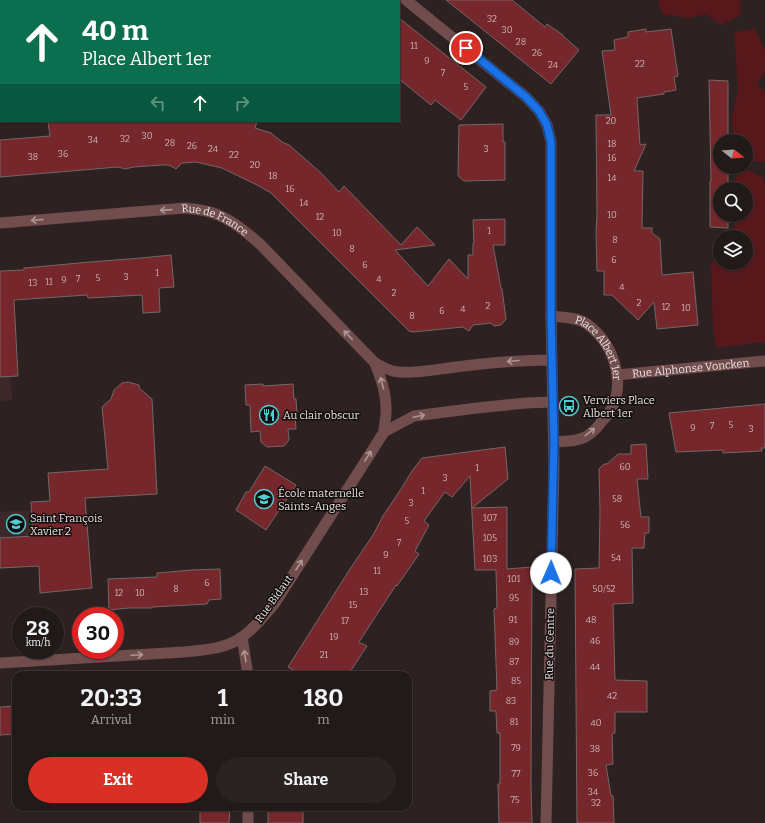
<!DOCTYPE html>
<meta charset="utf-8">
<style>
body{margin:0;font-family:Bitter,serif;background:#2a2322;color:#f1f3f6;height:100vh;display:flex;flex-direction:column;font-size:15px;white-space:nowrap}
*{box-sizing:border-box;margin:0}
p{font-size:13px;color:#a2a1a2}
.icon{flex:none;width:22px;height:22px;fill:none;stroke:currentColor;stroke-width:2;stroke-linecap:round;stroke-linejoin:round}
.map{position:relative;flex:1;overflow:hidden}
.sheet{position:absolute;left:12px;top:671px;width:400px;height:140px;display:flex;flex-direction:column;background:#221a19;border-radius:12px;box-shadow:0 1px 3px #0004,0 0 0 1px #3f3838}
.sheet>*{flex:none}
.top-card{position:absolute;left:0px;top:0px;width:400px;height:122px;box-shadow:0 1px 3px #0004,0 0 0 1px #3f3838;background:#0b6e4f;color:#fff;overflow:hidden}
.needle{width:26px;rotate:107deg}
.fabs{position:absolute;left:713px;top:134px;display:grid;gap:8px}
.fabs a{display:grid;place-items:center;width:40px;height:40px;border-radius:50%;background:#221a19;box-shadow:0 1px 3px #0004,0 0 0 1px #3f3838;font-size:20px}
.speed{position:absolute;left:12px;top:607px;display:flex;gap:8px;font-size:20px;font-weight:700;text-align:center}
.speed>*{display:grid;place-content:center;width:52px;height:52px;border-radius:50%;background:#221a19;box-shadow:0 1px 3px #0004,0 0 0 1px #3f3838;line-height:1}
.speed small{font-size:10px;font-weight:400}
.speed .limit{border:6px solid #d22;background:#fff;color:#111}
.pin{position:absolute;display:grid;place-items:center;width:34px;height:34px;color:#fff;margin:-17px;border:2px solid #fff;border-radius:50%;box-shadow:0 1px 4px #0007}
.me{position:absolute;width:44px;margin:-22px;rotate:1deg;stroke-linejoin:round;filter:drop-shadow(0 0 3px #0008)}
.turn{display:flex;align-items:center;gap:14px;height:84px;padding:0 16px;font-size:18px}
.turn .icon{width:52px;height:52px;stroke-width:2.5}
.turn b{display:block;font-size:28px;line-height:34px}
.lanes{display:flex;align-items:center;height:38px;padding:0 16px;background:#0003;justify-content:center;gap:20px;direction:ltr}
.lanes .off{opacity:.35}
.eta{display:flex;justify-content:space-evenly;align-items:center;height:68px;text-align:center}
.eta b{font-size:24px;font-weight:700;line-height:28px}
.button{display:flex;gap:8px;margin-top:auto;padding:8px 16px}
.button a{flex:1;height:46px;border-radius:24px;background:#d93025;color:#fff;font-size:16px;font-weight:700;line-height:46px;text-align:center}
.button a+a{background:#2a2322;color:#f1f3f6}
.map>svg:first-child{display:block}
.built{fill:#3b2929}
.green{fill:#57181c}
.building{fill:#75272c;stroke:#746766}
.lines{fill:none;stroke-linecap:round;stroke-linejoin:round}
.minor{stroke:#724d4d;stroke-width:11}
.oneway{stroke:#ae9797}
.route-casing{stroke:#114b97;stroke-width:10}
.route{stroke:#1a73e8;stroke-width:7}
.labels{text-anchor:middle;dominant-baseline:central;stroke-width:3;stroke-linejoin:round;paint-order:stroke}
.number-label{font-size:9px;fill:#ccb2b4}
.street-label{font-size:11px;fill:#e9e1e1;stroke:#120d0d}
.poi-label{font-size:11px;fill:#e9e1e1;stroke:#120d0d;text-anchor:start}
</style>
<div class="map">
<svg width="765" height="823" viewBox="0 0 765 823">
<rect width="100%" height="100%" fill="#2d2221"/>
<path class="built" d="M 11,376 L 12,400 L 0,401 L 0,377 Z
M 31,510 L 33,536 L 0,538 L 0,512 Z"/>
<path class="green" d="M 658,0 L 740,0 L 741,15 L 721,25 L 706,14 L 689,18 L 662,14 Z
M 755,29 L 765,50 L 765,71 L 762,77 L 757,83 L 765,93 L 765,162 L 746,160 L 746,141 L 733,141 L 732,118 L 738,89 L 734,32 Z
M 746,169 L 762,177 L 765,184 L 765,342 L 716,348 L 713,326 L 711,265 L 720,252 L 720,263 L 746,263 L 746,237 L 730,237 L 734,231 L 735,215 L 746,215 L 746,189 L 735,189 L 736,177 Z"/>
<path class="building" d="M 446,0 L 512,0 L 545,27 L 547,24 L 563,35 L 563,36 L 579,50 L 551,84 Z
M 399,18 L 486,87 L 461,120 L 435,100 L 431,105 L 399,79 Z
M 646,29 L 646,32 L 671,29 L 678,76 L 674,77 L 676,90 L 664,92 L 664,94 L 637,98 L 640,145 L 646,144 L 634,171 L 643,171 L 642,228 L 652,228 L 652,233 L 660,239 L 662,275 L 693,272 L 698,325 L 657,329 L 654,302 L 638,320 L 612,295 L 604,295 L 604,271 L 597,271 L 596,231 L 597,216 L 596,115 L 611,115 L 602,51 L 615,50 L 614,40 L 628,37 L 628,32 Z
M 709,80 L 728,81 L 728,141 L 720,141 L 720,167 L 728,167 L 728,189 L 720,189 L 720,215 L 728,215 L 728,228 L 710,227 L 710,181 L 711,181 Z
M 58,121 L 257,121 L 255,128 L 271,133 L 282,142 L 289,145 L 320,172 L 339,192 L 344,186 L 401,245 L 417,227 L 435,245 L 395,250 L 428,286 L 449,259 L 468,279 L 468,255 L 473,255 L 473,243 L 474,243 L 473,220 L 505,219 L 505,245 L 493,245 L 501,288 L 502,289 L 506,319 L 501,325 L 494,326 L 491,323 L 473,325 L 469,331 L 463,327 L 413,332 L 409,331 L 271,193 L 257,185 L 222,168 L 196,162 L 182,163 L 176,169 L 169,165 L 161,165 L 134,167 L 125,169 L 118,167 L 0,177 L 0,140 L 50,136 L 48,122 Z
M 503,124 L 503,142 L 505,142 L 505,180 L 464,181 L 458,176 L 459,125 Z
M 171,255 L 174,287 L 159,288 L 160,312 L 143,313 L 142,295 L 88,298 L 87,295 L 14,300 L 18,376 L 0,377 L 0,271 L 24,270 L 24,268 L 36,267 L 90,262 L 141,258 Z
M 128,382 L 139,385 L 139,388 L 152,399 L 157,494 L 85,498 L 92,588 L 40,593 L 39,566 L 0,568 L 0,538 L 33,536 L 31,502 L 50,501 L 48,473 L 108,469 L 102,407 L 111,399 L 114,390 L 122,383 Z
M 263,384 L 263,386 L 293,384 L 294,399 L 296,399 L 297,413 L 295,414 L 296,429 L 288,429 L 289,440 L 284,446 L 267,447 L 261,442 L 260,431 L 251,432 L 250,405 L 246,405 L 245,385 Z
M 765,404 L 765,448 L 761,448 L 762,451 L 723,453 L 723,450 L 676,452 L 669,413 Z
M 646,444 L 648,479 L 637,479 L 641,517 L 649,517 L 649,533 L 645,533 L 644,548 L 632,548 L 633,603 L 613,604 L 615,680 L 647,681 L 647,712 L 615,712 L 615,733 L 612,734 L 613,764 L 606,765 L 611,796 L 613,796 L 614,823 L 577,823 L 575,569 L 599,568 L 600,511 L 599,469 L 604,464 L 607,464 L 618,454 L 631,454 L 631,445 Z
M 505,447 L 508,479 L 472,508 L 507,507 L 507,569 L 532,567 L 531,784 L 532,823 L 499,823 L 498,784 L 500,784 L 500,733 L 497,733 L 496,711 L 490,711 L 490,691 L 497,690 L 494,609 L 497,608 L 496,570 L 475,570 L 470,476 L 452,497 L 445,492 L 424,521 L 429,525 L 415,551 L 419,554 L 397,586 L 396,585 L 359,642 L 367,646 L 348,675 L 302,675 L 288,667 L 350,569 L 373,535 L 383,516 L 403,486 L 412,471 L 422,458 Z
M 265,466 L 296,485 L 266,530 L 236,510 L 246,492 L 249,492 Z
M 220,569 L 221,599 L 209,600 L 207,604 L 152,607 L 152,608 L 129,608 L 109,610 L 108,579 L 157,577 L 157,573 L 192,570 Z
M 16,706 L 16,734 L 0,735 L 0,707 Z
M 200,807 L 230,807 L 229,823 L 200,823 Z
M 268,807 L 303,807 L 303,823 L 268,823 Z"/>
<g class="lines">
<g class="minor">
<path d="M 406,0 L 526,97 L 539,111 L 547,125 L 551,142 L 551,316 L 554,463 L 546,823"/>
<path id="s1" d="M 0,223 L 185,208 C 195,209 204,210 213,213 C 231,219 246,232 260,244 L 375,363 C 381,379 387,395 386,413 C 386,419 384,425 384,432 L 275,603 C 265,615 255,628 242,637 C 226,649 204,650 184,652 L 0,663"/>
<path id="s2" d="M 551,316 C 562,317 577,317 587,324 C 613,343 627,382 610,411 C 608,415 605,418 602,421 C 598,427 593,432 587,436 C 577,442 564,441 554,442"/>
<path d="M 375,363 C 382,367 389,371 398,372 C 414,374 439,369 456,367 C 488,363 520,360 552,360"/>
<path id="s3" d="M 617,375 L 765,361"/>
<path d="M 384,432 L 414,416 L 477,408 L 526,403 L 552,402"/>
<path d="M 242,637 L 248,675"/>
<path d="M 248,807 L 248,823"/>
</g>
</g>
<defs><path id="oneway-shaft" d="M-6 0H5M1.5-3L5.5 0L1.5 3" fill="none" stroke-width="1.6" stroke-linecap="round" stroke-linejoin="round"/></defs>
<g class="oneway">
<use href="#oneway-shaft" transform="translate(166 210) rotate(176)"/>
<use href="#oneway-shaft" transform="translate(37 220) rotate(175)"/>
<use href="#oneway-shaft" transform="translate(348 335) rotate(-134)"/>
<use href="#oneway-shaft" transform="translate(513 361) rotate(175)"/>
<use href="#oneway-shaft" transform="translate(382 383) rotate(-105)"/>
<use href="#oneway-shaft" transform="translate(419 416) rotate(-12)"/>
<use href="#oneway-shaft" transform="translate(590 432) rotate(-38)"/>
<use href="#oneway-shaft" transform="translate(368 456) rotate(-58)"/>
<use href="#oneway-shaft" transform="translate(299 565) rotate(-58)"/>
<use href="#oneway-shaft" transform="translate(137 655) rotate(-3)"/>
<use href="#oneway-shaft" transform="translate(245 656) rotate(-99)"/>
</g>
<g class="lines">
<defs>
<path id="route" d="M 466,48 L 526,97 L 539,111 L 547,125 L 551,142 L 551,316 L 554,442 L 551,573"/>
</defs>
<use href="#route" class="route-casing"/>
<use href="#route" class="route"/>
</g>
<defs>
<symbol id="bus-ring" viewBox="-11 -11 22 22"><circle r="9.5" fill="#120d0d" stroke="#51ccd3" stroke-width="1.5"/><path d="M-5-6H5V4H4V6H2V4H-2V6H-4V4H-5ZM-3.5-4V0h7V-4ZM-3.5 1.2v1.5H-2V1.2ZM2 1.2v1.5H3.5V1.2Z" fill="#51ccd3"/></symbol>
<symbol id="restaurant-ring" viewBox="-11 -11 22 22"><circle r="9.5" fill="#120d0d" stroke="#51ccd3" stroke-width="1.5"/><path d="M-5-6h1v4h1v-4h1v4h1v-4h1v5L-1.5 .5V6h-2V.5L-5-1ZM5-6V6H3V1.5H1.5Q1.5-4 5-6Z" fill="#51ccd3"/></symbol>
<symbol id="school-ring" viewBox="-11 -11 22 22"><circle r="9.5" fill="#120d0d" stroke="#51ccd3" stroke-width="1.5"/><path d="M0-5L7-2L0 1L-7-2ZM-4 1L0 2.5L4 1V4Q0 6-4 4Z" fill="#51ccd3"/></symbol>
</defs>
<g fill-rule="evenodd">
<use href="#bus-ring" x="558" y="395" width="22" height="22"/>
<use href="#restaurant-ring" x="258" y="404" width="22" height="22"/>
<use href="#school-ring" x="253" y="488" width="22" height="22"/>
<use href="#school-ring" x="5" y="513" width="22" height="22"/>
</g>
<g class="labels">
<g class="number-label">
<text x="492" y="19">32</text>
<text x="507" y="30">30</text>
<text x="521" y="42">28</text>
<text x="414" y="46">11</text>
<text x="537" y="53">26</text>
<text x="427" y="61">9</text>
<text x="640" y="64">22</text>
<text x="553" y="65">24</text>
<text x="443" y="73">7</text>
<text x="466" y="87">5</text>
<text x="611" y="121">20</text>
<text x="147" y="136">30</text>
<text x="125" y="139">32</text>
<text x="93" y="140">34</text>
<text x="170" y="143">28</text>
<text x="612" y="144">18</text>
<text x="192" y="146">26</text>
<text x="213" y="149">24</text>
<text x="486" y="149">3</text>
<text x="63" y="154">36</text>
<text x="234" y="155">22</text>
<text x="33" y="157">38</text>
<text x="612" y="158">16</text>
<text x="255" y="165">20</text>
<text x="273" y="176">18</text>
<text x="612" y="178">14</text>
<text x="290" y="189">16</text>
<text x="304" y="203">14</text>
<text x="612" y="215">10</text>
<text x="320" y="217">12</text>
<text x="489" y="231">1</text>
<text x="337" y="233">10</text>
<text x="615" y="240">8</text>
<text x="352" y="249">8</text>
<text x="614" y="260">6</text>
<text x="365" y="265">6</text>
<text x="157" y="273">1</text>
<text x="126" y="277">3</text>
<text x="98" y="278">5</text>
<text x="78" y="279">7</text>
<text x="379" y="279">4</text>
<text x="64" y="280">9</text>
<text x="49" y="282">11</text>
<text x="33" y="283">13</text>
<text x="622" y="287">4</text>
<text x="394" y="293">2</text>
<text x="639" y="303">2</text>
<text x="488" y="306">2</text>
<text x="666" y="307">12</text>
<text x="686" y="308">10</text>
<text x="463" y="309">4</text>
<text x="442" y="311">6</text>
<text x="412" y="316">8</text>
<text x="731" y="425">5</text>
<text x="712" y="426">7</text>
<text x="693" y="428">9</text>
<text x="751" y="429">3</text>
<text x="625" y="467">60</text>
<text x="477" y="468">1</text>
<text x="445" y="478">3</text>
<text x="423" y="491">1</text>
<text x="617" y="499">58</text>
<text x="411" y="503">3</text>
<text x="490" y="518">107</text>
<text x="407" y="521">5</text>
<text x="625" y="525">56</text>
<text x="490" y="538">105</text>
<text x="399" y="543">7</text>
<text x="386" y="555">9</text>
<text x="616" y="558">54</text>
<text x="490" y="559">103</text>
<text x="377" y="571">11</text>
<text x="514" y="579">101</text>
<text x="207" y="583">6</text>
<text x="176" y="589">8</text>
<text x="604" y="589">50/52</text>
<text x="364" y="592">13</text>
<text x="119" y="593">12</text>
<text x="140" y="593">10</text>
<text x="514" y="598">95</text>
<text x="353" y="605">15</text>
<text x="513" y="620">91</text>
<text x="591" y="620">48</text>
<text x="345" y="621">17</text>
<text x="334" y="637">19</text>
<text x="595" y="641">46</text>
<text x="514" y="642">89</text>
<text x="324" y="655">21</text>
<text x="514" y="662">87</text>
<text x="595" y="667">44</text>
<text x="516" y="681">85</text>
<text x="612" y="696">42</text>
<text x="511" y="701">83</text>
<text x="514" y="722">81</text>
<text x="596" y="723">40</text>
<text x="516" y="748">79</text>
<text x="595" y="749">38</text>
<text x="593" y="773">36</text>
<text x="516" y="774">77</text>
<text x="593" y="792">34</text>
<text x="515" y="800">75</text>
<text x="596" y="803">32</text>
</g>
<g class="street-label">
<text stroke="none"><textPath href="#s1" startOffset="218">Rue de France</textPath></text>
<text stroke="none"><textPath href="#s2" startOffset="64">Place Albert 1er</textPath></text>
<text stroke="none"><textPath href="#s3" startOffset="74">Rue Alphonse Voncken</textPath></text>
<text transform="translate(274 599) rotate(-54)">Rue Bidaut</text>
<text transform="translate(550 644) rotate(-89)">Rue du Centre</text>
</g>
<g class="poi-label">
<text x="583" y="400">Verviers Place<tspan x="583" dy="13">Albert 1er</tspan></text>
<text x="283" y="415">Au clair obscur</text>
<text x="278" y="493">École maternelle<tspan x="278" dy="13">Saints-Anges</tspan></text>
<text x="30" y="518">Saint François<tspan x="30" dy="13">Xavier 2</tspan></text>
</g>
</g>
</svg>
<div class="fabs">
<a><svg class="needle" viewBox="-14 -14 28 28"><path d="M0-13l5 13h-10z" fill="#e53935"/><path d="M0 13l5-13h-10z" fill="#a2a1a2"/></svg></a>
<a><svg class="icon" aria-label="search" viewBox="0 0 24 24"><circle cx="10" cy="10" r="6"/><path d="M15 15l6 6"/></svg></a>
<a><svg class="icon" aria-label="layers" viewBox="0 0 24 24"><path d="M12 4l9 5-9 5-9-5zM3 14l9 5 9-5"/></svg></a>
</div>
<div class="speed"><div>28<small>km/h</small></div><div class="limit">30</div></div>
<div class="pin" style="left:466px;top:48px;background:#d93025"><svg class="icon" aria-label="arrive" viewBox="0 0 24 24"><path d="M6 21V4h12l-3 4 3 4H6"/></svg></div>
<svg class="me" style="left:551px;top:573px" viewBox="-20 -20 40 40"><circle r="19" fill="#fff"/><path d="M0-13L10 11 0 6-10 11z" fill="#1a73e8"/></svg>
<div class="top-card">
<div class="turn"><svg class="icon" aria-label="ahead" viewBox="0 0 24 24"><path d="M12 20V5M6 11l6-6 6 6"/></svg><div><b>40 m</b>Place Albert 1er</div></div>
<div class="lanes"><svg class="icon off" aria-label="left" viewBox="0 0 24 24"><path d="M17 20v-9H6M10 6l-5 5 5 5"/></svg><svg class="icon" aria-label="ahead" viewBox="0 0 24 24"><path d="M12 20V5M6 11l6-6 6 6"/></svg><svg class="icon off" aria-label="right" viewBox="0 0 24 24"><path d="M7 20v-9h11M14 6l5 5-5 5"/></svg></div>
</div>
<section class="sheet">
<div class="eta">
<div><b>20:33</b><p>Arrival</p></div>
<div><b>1</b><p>min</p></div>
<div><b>180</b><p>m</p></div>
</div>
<div class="button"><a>Exit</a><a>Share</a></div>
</section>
</div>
